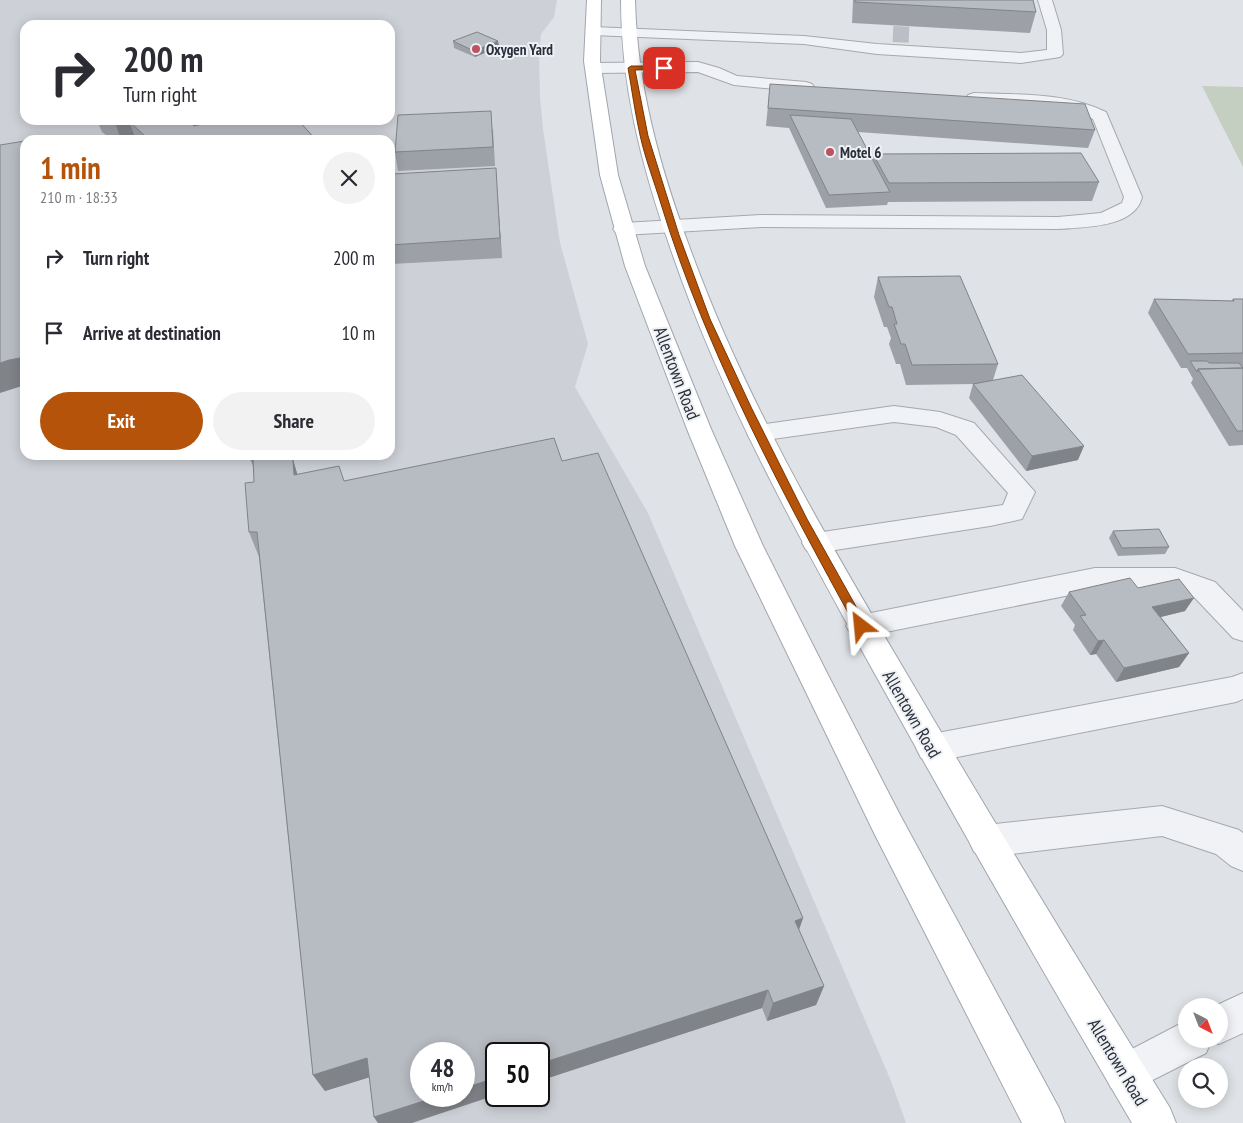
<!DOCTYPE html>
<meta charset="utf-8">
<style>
body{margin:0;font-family:"PT Sans Narrow",sans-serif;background:#f2f2f3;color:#2b2b33;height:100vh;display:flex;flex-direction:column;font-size:19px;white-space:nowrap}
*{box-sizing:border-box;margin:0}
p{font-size:16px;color:#7c7c81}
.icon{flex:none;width:28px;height:28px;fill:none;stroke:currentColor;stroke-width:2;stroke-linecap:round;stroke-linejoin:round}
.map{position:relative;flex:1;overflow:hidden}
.panel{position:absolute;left:20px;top:135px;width:375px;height:325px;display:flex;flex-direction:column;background:#fff;border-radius:15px;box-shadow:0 2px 12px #0003}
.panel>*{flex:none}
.guide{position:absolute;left:20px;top:20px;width:375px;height:105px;border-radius:15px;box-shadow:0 2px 12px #0003;background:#fff;color:#2b2b33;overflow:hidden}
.needle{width:32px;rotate:138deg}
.buttons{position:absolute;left:1178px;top:998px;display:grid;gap:10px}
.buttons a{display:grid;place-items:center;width:50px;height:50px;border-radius:50%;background:#fff;box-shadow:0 2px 12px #0003;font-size:25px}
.speed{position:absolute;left:410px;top:1042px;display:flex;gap:10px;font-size:25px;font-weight:700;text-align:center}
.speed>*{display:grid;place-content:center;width:65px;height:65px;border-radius:50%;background:#fff;box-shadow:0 2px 12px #0003;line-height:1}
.speed small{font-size:12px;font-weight:400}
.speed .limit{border:2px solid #111;border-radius:8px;background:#fff;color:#111}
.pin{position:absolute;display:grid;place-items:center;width:42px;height:42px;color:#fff;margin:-21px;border-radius:10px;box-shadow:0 2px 8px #0006}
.me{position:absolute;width:55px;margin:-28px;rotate:331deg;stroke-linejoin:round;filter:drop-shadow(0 0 4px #0008)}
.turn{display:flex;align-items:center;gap:18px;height:105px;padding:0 20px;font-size:22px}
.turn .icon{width:65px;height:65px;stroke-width:2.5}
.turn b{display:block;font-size:35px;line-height:42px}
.round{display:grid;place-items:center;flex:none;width:52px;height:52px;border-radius:26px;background:#f2f2f3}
.summary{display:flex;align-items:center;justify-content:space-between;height:85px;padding:0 20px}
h1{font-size:30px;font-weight:800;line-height:38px;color:#b45309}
.button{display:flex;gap:10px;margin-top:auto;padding:10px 20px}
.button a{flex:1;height:58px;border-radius:30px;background:#b45309;color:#fff;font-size:20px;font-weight:800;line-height:58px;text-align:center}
.button a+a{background:#f2f2f3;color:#2b2b33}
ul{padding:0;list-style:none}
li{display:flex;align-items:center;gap:15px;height:75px;padding:0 20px}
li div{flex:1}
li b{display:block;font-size:19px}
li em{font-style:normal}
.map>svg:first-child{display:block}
.built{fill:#cdd1d7;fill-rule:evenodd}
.green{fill:#c4cfc1}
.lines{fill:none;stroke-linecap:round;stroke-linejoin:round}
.minor-tunnel{stroke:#bbbec4;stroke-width:16;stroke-dasharray:16 8;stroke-linecap:butt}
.minor-casing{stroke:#a5a9af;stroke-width:2}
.major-casing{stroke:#a0a6b0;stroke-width:2}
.minor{fill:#f1f2f5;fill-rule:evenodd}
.major{fill:#fff;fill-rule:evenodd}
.wall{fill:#9da1a7}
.shaded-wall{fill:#808388}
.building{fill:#b7bbc2;stroke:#808388}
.route{fill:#b45309;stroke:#753606}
.poi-dot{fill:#bd5261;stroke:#eef0f4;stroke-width:2}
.labels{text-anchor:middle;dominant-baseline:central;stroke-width:4;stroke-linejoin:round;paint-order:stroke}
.far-poi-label{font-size:15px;font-weight:bold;fill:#2a303b;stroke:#eef0f4;text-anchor:start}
.street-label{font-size:18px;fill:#2a303b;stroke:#eef0f4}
</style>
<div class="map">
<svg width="1243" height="1123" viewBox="0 0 1243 1123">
<rect width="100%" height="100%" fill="#dfe2e6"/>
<path class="built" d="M 0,0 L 557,0 L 554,17 L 541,34 L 539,52 L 540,97 L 543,129 L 560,243 L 588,344 L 575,387 L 648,513 L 891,1081 L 906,1123 L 0,1123 ZM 25,25 L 390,25 L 390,120 L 25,120 ZM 25,140 L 390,140 L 390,455 L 25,455 ZM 421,1054 L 464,1054 L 464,1096 L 421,1096 ZM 496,1054 L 539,1054 L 539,1096 L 496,1096 Z"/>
<path class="green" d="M 1202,86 L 1243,87 L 1243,167 Z"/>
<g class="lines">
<path class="minor-tunnel" d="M 893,34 L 916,35"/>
<defs>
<path id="minor" d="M 1038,0 L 1052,0 L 1061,30 L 1063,54 L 1060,57 L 1021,63 L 877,54 L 804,44 L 593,35 L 588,34 L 586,31 L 588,28 L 593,27 L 804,36 L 877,44 L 1021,53 L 1047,50 L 1047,30 Z
M 698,62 L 719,68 L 737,76 L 806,82 L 812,84 L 814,87 L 812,90 L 806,92 L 734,85 L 698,72 L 593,73 L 588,71 L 585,68 L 588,65 L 593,63 Z
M 974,93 C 1019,95 1064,92 1106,112 L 1142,197 C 1135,228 1084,227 1058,229 L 761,227 L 623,235 L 616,233 L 613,229 L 616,225 L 623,223 L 761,215 L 1058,217 L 1101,213 L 1122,203 L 1124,197 L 1093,119 L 1081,113 L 1055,106 L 968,101 L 966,98 L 968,95 Z
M 894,406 L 940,412 L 974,423 L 1035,492 L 1022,519 L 990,526 L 816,553 L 806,550 L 802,543 L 806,536 L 816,533 L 1003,505 L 1008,493 L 956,435 L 936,427 L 894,422 L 759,441 L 750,439 L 747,433 L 750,427 L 759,425 Z
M 1095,568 L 1175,568 L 1215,582 L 1243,611 L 1243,641 L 1233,638 L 1195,598 L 1173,590 L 1095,590 L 861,637 L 851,634 L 846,626 L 851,618 L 861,615 Z
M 1243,673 L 1243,699 L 1236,702 L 932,762 L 921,758 L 916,748 L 921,738 L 932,734 L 1232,677 Z
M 1162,806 L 1239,830 L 1243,833 L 1243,871 L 1231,866 L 1216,854 L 1162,836 L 986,857 L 974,852 L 969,841 L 974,830 L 986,825 Z
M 1243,993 L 1243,1033 L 1219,1044 L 1211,1041 L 1206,1053 L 1125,1094 L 1111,1088 L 1105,1074 L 1111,1060 L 1178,1025 L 1186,1022 L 1186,1039 L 1219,1039 L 1219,1006 L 1215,1006 Z"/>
<path id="major" d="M 587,0 L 601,0 L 600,61 L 618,175 L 645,266 L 711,429 L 763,546 L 827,673 L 899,813 L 1059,1108 L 1065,1123 L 1022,1123 L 875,835 L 801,682 L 735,546 L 687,429 L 625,266 L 600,175 L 584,61 Z
M 621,0 L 635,0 C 637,85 659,164 688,243 C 743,396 825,536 908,676 C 993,821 1081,965 1170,1108 L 1176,1123 L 1132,1123 C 1046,977 962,831 880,683 C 801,541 721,399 669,244 C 641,164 621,85 621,0 Z"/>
</defs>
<use href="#minor" class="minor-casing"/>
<use href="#major" class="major-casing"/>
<use href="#minor" class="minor"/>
<use href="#major" class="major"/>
</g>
<path class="wall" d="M 853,0 L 1033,0 L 1036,12 L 1030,33 L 852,23 Z
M 453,41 L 498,41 L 499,47 L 475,57 L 454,48 Z
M 770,84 L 1095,130 L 1088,148 L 858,132 L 872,160 L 873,154 L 1099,182 L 1092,201 L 888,202 L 887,205 L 826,208 L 789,128 L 766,126 Z
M 97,120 L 298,120 L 316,140 L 110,138 L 102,132 Z
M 493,129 L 495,166 L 398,171 L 395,152 Z
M 497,187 L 502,258 L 392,264 L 390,256 L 390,215 Z
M 878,277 L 998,364 L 993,380 L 1078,460 L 1026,471 L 969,398 L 973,384 L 906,385 L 900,364 L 896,364 L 889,344 L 891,338 L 887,327 L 884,327 L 874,297 Z
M 1154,299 L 1231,301 L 1233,299 L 1243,299 L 1243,368 L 1242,368 L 1243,368 L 1243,445 L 1229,446 L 1191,383 L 1193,379 L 1187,368 L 1181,368 L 1148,313 Z
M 248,455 L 292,455 L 297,474 L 344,481 L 562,461 L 803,918 L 799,930 L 824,986 L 816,1005 L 767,1021 L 762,1008 L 539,1081 L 539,1054 L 412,1123 L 378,1123 L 374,1117 L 369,1077 L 325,1091 L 313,1075 L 259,557 L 249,532 L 254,482 L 253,466 Z
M 1113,531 L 1169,547 L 1165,554 L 1118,556 L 1109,538 Z
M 1138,588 L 1185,611 L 1161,617 L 1189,653 L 1179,667 L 1116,682 L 1096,654 L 1090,655 L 1073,630 L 1075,625 L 1061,606 L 1069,592 Z"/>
<path class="shaded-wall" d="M 498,41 L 499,47 L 475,57 L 474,51 Z
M 184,120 L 221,120 L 190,139 Z
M 129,121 L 136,140 L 121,140 L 116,125 Z
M 496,168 L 497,187 L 502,258 L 500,238 Z
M 25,357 L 25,385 L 0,393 L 0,363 L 9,360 Z
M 1084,446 L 1078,460 L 1026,471 L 1032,456 Z
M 291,455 L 293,460 L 301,486 L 294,475 Z
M 1194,598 L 1185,611 L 1144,621 L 1152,607 Z
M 1104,640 L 1096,654 L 1090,655 L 1098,641 Z
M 1189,653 L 1179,667 L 1116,682 L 1124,668 Z
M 803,918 L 796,938 L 795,921 Z
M 824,986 L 816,1005 L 767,1021 L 773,1003 Z
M 768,990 L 762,1008 L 539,1081 L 539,1064 Z
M 367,1058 L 377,1075 L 325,1091 L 313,1075 Z
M 496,1078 L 496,1095 L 412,1123 L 378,1123 L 374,1117 L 439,1096 L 464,1096 L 464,1088 Z"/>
<path class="building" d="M 855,0 L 1033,0 L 1036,12 L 855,2 Z
M 477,32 L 498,41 L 474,51 L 453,41 Z
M 770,84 L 1085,104 L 1095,130 L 768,108 Z
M 491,111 L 493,147 L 395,152 L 398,115 Z
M 790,115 L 851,119 L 890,192 L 829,195 Z
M 109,120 L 188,120 L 194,126 L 219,120 L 298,120 L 316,140 L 92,140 L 110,138 L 146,137 L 129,121 L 116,125 Z
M 25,141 L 25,357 L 9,360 L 0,363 L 0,145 Z
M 1081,153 L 1099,182 L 889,183 L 873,154 Z
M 496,168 L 500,238 L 390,245 L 390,215 L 393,174 Z
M 960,276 L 998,364 L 912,365 L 905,344 L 901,344 L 894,324 L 897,324 L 892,307 L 889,307 L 878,277 Z
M 1154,299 L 1234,301 L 1233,299 L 1243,299 L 1243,353 L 1188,354 Z
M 1190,361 L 1207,361 L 1209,363 L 1239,363 L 1243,368 L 1198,369 L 1197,372 Z
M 1243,368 L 1243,431 L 1237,431 L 1198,369 Z
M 1022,375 L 1084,446 L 1032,456 L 973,384 Z
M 554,438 L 562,461 L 598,453 L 803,918 L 795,921 L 824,986 L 773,1003 L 768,990 L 539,1064 L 539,1054 L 496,1054 L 496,1078 L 464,1088 L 464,1054 L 421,1054 L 421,1096 L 439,1096 L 374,1117 L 367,1058 L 313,1075 L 257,532 L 249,532 L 248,521 L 245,483 L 254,482 L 253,458 L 252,455 L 291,455 L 293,461 L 294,475 L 339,466 L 344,481 Z
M 1159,529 L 1169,547 L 1122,548 L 1113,531 Z
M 1130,578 L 1138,588 L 1179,579 L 1194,598 L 1152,607 L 1189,653 L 1124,668 L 1104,640 L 1098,641 L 1080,616 L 1086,615 L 1069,592 Z"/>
<path class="route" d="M 664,66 L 667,66 L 667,69 L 635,70 L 648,136 L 679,235 L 710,319 L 751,407 L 807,519 L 867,626 L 865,629 L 857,629 C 782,492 707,354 661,204 C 654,181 645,158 640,135 C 635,113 632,90 628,68 L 631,66 Z"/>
<g class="poi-dot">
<circle cx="476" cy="49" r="5"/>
<circle cx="830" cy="152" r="5"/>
</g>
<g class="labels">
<g class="far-poi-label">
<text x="486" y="49">Oxygen Yard</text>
<text x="840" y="152">Motel 6</text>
</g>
<g class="street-label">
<text transform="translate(677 373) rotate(69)">Allentown Road</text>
<text transform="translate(912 714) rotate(60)">Allentown Road</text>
<text transform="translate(1118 1062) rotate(59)">Allentown Road</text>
</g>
</g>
</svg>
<div class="buttons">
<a><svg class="needle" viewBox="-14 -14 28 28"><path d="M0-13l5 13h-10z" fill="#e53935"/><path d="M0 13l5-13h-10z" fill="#7c7c81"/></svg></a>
<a><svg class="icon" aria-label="search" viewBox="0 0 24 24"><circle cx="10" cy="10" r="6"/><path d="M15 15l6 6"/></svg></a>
</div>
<div class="speed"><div>48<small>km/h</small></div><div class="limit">50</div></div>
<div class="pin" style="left:664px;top:68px;background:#d93025"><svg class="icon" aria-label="arrive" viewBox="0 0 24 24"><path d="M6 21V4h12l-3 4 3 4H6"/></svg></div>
<svg class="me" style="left:861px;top:626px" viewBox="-20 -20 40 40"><path d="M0-17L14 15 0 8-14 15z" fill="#b45309" stroke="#fff" stroke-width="4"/></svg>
<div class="guide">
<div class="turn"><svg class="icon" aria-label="right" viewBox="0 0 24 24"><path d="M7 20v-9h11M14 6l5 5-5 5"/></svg><div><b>200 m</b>Turn right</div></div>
</div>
<section class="panel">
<div class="summary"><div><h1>1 min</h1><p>210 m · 18:33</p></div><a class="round"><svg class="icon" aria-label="close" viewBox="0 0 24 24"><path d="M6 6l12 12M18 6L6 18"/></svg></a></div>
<ul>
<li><svg class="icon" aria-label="right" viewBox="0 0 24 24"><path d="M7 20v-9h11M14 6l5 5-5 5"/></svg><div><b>Turn right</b></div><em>200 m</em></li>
<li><svg class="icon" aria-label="arrive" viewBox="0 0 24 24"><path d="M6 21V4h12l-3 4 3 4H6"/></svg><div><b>Arrive at destination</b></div><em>10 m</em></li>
</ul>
<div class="button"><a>Exit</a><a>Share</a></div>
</section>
</div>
